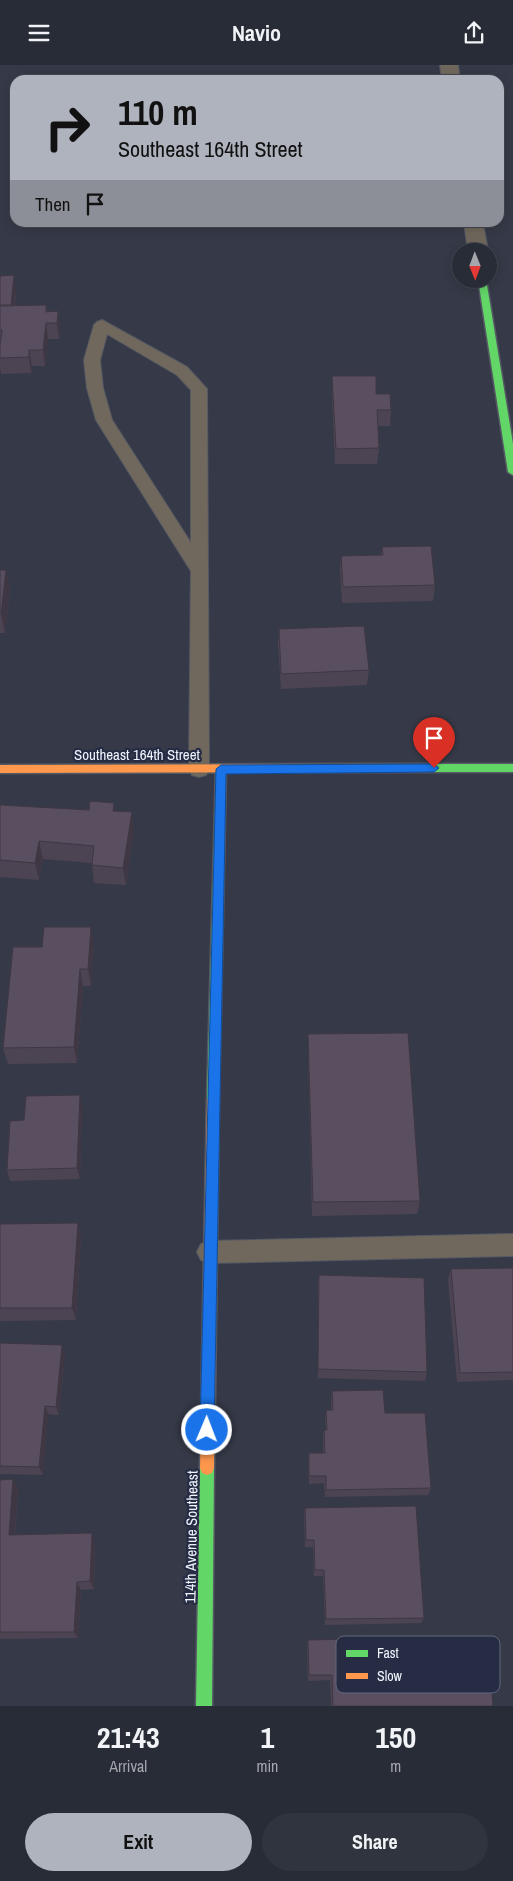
<!DOCTYPE html>
<style>
body{margin:0;font-family:"Archivo Narrow",sans-serif;background:#30343e;color:#f1f3f6;height:100vh;display:flex;flex-direction:column;font-size:19px;white-space:nowrap}
*{box-sizing:border-box;margin:0}
p{font-size:16px;color:#a5a7ad}
.icon{flex:none;width:28px;height:28px;fill:none;stroke:currentColor;stroke-width:2;stroke-linecap:round;stroke-linejoin:round}
.map{position:relative;height:1641px;overflow:hidden}
.details{display:flex;flex-direction:column;background:#282c36;flex:1}
.details>*{flex:none}
.hud{position:absolute;left:10px;top:10px;width:494px;height:152px;border-radius:15px;box-shadow:0 2px 12px #0003,0 0 0 1px #444851;background:#afb3be;color:#111;overflow:hidden}
.needle{width:32px;rotate:179deg}
.fabs{position:absolute;left:452px;top:178px;display:grid;gap:10px}
.fabs a{display:grid;place-items:center;width:45px;height:45px;border-radius:50%;background:#282c36;box-shadow:0 2px 12px #0003,0 0 0 1px #444851;font-size:25px}
.pin{position:absolute;display:grid;place-items:center;width:42px;height:42px;color:#fff;margin:-51px -21px;border-radius:50% 50% 50% 0;rotate:-45deg;box-shadow:0 0 5px #0007}
.pin .icon{rotate:45deg}
.me{position:absolute;width:55px;margin:-28px;rotate:1deg;stroke-linejoin:round;filter:drop-shadow(0 0 4px #0008)}
.turn{display:flex;align-items:center;gap:18px;height:105px;padding:0 25px;font-size:22px}
.turn .icon{width:65px;height:65px;stroke-width:2.5}
.turn b{display:block;font-size:35px;line-height:42px}
.then{display:flex;align-items:center;height:48px;padding:0 25px;background:#0003;gap:10px;font-size:19px}
.eta{display:flex;justify-content:space-evenly;align-items:center;height:85px;text-align:center}
.eta b{font-size:30px;font-weight:800;line-height:35px}
.action{display:flex;gap:10px;margin-top:auto;padding:10px 25px}
.action a{flex:1;height:58px;border-radius:30px;background:#afb3be;color:#111;font-size:20px;font-weight:800;line-height:58px;text-align:center}
.action a+a{background:#30343e;color:#f1f3f6}
header{display:flex;justify-content:space-between;align-items:center;height:65px;padding:0 25px;background:#282c36;font-size:22px;font-weight:800}
.map>svg:first-child{display:block}
.lines{fill:none;stroke-linecap:round;stroke-linejoin:round}
.lane-casing{stroke:#555963;stroke-width:2}
.street-casing{stroke:#555963;stroke-width:2}
.fast-casing{stroke:#555963;stroke-width:3}
.slow-casing{stroke:#555963;stroke-width:3}
.lane{fill:#71685d;fill-rule:evenodd}
.street{fill:#71685d;fill-rule:evenodd}
.fast{fill:#63d668;fill-rule:evenodd}
.slow{fill:#ff974d;fill-rule:evenodd}
.wall{fill:#4d4453}
.shaded-wall{fill:#3f3743}
.building{fill:#5a4f60;stroke:#3f3743}
.route{fill:#1a73e8;stroke:#114b97}
.labels{text-anchor:middle;dominant-baseline:central;stroke-width:4.5;stroke-linejoin:round;paint-order:stroke}
.street-label{font-size:15px;fill:#f0f4fd;stroke:#252c44}
.key{fill:#252c44;stroke:#62687c;stroke-width:1}
.key-label{font-size:14px;fill:#f0f4fd}
</style>
<header><svg class="icon" aria-label="menu" viewBox="0 0 24 24"><path d="M4 6h16M4 12h16M4 18h16"/></svg>Navio<svg class="icon" aria-label="share" viewBox="0 0 24 24"><path d="M12 15V3M7 8l5-5 5 5M5 13v7h14v-7"/></svg></header>
<div class="map">
<svg width="513" height="1641" viewBox="0 0 513 1641">
<rect width="100%" height="100%" fill="#363a48"/>
<g class="lines">
<defs>
<path id="lane" d="M 102,255 L 187,302 L 207,324 L 209,705 L 206,710 L 199,712 L 192,710 L 189,705 L 191,506 L 96,355 L 87,323 L 84,295 L 94,260 L 97,257 ZM 107,269 L 177,310 L 191,325 L 191,478 L 112,355 L 103,323 L 100,295 Z
M 513,1169 L 513,1191 L 209,1198 L 201,1195 L 197,1187 L 201,1179 L 209,1176 Z"/>
<path id="street" d="M 440,0 L 458,0 L 460,15 L 442,15 Z
M 464,158 L 483,158 L 488,186 L 468,186 Z"/>
<path id="fast" d="M 478,214 L 486,214 L 513,379 L 513,410 L 508,407 Z
M 355,699 L 513,699 L 513,707 L 355,707 L 350,703 Z
M 221,701 L 226,705 L 219,1035 L 217,1039 L 213,1041 L 209,1039 L 207,1035 L 216,705 Z
M 207,1396 L 212,1398 L 214,1403 L 212,1641 L 196,1641 L 200,1403 L 202,1398 Z"/>
<path id="slow" d="M 355,699 L 360,703 L 355,707 L 0,708 L 0,700 Z
M 213,1029 L 217,1031 L 219,1035 L 214,1403 L 212,1408 L 207,1410 L 202,1408 L 200,1403 L 207,1035 L 209,1031 Z"/>
</defs>
<use href="#lane" class="lane-casing"/>
<use href="#street" class="street-casing"/>
<use href="#fast" class="fast-casing"/>
<use href="#slow" class="slow-casing"/>
<use href="#lane" class="lane"/>
<use href="#street" class="street"/>
<use href="#fast" class="fast"/>
<use href="#slow" class="slow"/>
</g>
<path class="wall" d="M 0,211 L 16,226 L 15,241 L 46,240 L 47,247 L 58,246 L 60,262 L 59,274 L 48,274 L 45,301 L 32,301 L 31,308 L 1,309 L 0,301 Z
M 332,311 L 376,329 L 391,345 L 390,361 L 378,361 L 379,383 L 377,399 L 335,399 L 332,327 Z
M 382,482 L 435,520 L 433,536 L 342,538 L 340,506 L 341,491 L 381,490 Z
M 0,505 L 6,505 L 10,524 L 5,568 L 0,568 Z
M 279,564 L 369,605 L 367,620 L 281,624 L 278,579 Z
M 0,740 L 115,746 L 134,765 L 126,820 L 94,818 L 92,800 L 92,798 L 43,794 L 39,815 L 0,812 Z
M 94,879 L 91,921 L 83,921 L 77,998 L 8,999 L 3,983 L 42,882 Z
M 308,969 L 420,1136 L 417,1149 L 312,1151 L 308,985 Z
M 82,1041 L 80,1114 L 10,1116 L 7,1105 L 24,1055 Z
M 78,1158 L 81,1172 L 76,1255 L 0,1256 L 0,1159 Z
M 513,1203 L 513,1315 L 457,1317 L 448,1214 L 451,1204 Z
M 319,1210 L 427,1307 L 425,1316 L 318,1313 L 318,1220 Z
M 0,1278 L 65,1289 L 59,1350 L 48,1349 L 43,1410 L 0,1409 Z
M 332,1326 L 385,1348 L 431,1423 L 428,1430 L 325,1432 L 324,1418 L 309,1419 L 308,1396 L 309,1388 L 323,1388 L 323,1373 L 324,1365 L 326,1365 L 325,1354 L 326,1345 L 331,1345 L 331,1334 Z
M 13,1414 L 18,1424 L 15,1470 L 95,1477 L 94,1524 L 81,1525 L 78,1573 L 0,1574 L 0,1415 Z
M 305,1443 L 424,1553 L 421,1558 L 325,1560 L 323,1511 L 314,1511 L 313,1482 L 305,1482 L 304,1450 Z
M 308,1575 L 493,1641 L 331,1641 L 330,1615 L 308,1616 L 307,1581 Z"/>
<path class="shaded-wall" d="M 14,210 L 16,226 L 13,256 L 11,240 Z
M 58,246 L 60,262 L 59,274 L 57,258 Z
M 46,258 L 48,274 L 45,301 L 43,285 Z
M 29,285 L 32,301 L 31,308 L 29,292 Z
M 6,505 L 10,524 L 5,568 L 1,549 Z
M 132,747 L 134,765 L 126,820 L 123,803 Z
M 39,776 L 43,794 L 39,815 L 35,798 Z
M 91,862 L 94,879 L 91,921 L 88,904 Z
M 80,904 L 83,921 L 77,998 L 74,982 Z
M 80,1030 L 82,1041 L 80,1114 L 77,1103 Z
M 78,1158 L 81,1172 L 76,1255 L 72,1243 Z
M 62,1280 L 65,1289 L 59,1350 L 56,1342 Z
M 45,1341 L 48,1349 L 43,1410 L 39,1402 Z
M 13,1414 L 18,1424 L 14,1478 L 9,1470 Z
M 92,1468 L 95,1477 L 94,1524 L 90,1516 Z
M 77,1517 L 81,1525 L 78,1573 L 74,1567 Z"/>
<path class="building" d="M 14,210 L 11,240 L 0,240 L 0,211 Z
M 46,240 L 46,247 L 58,246 L 57,258 L 46,258 L 43,285 L 29,285 L 29,292 L 0,293 L 0,281 L 2,265 L 0,265 L 0,241 Z
M 332,311 L 376,311 L 376,329 L 390,329 L 391,345 L 377,345 L 379,383 L 336,384 Z
M 431,481 L 435,520 L 343,522 L 341,491 L 383,490 L 382,482 Z
M 0,505 L 6,505 L 1,549 L 0,549 Z
M 364,561 L 369,605 L 281,609 L 279,564 Z
M 90,736 L 114,738 L 113,746 L 132,747 L 123,803 L 92,800 L 94,781 L 39,776 L 35,798 L 0,795 L 0,740 L 89,745 Z
M 44,862 L 91,862 L 88,904 L 80,904 L 74,982 L 3,983 L 13,882 L 42,882 Z
M 408,968 L 420,1136 L 313,1137 L 308,969 Z
M 80,1030 L 77,1103 L 7,1105 L 10,1056 L 24,1055 L 26,1031 Z
M 78,1158 L 72,1243 L 0,1243 L 0,1159 Z
M 513,1203 L 513,1307 L 460,1308 L 451,1204 Z
M 319,1210 L 424,1213 L 427,1307 L 318,1304 Z
M 0,1278 L 62,1280 L 56,1342 L 45,1341 L 39,1402 L 0,1401 Z
M 383,1325 L 385,1348 L 425,1348 L 431,1423 L 326,1425 L 326,1411 L 309,1411 L 309,1388 L 325,1388 L 324,1365 L 327,1365 L 326,1345 L 333,1345 L 332,1326 Z
M 13,1414 L 9,1470 L 92,1468 L 90,1516 L 77,1517 L 74,1567 L 0,1567 L 0,1415 Z
M 416,1441 L 424,1553 L 326,1554 L 324,1505 L 315,1505 L 314,1475 L 306,1475 L 305,1443 Z
M 487,1571 L 493,1641 L 333,1641 L 332,1610 L 309,1610 L 308,1575 Z"/>
<path class="route" d="M 434,699 L 439,703 L 434,707 L 226,709 L 214,1365 L 212,1370 L 207,1372 L 202,1370 L 200,1365 L 216,704 L 221,700 Z"/>
<g class="labels">
<g class="street-label">
<text x="137" y="689">Southeast 164th Street</text>
<text transform="translate(191 1472) rotate(-89)">114th Avenue Southeast</text>
</g>
</g>
<rect x="336" y="1571" width="164" height="57" rx="8" class="key"/>
<rect x="346" y="1585" width="22" height="7" fill="#63d668"/>
<rect x="346" y="1608" width="22" height="6" fill="#ff974d"/>
<g class="key-label">
<text x="377" y="1593">Fast</text>
<text x="377" y="1616">Slow</text>
</g>
</svg>
<div class="fabs">
<a><svg class="needle" viewBox="-14 -14 28 28"><path d="M0-13l5 13h-10z" fill="#e53935"/><path d="M0 13l5-13h-10z" fill="#a5a7ad"/></svg></a>
</div>
<div class="pin" style="left:434px;top:703px;background:#d93025"><svg class="icon" aria-label="arrive" viewBox="0 0 24 24"><path d="M6 21V4h12l-3 4 3 4H6"/></svg></div>
<svg class="me" style="left:207px;top:1365px" viewBox="-20 -20 40 40"><circle r="17" fill="#1a73e8" stroke="#fff" stroke-width="3"/><path d="M0-11L8 9 0 5-8 9z" fill="#fff"/></svg>
<div class="hud">
<div class="turn"><svg class="icon" aria-label="right" viewBox="0 0 24 24"><path d="M7 20v-9h11M14 6l5 5-5 5"/></svg><div><b>110 m</b>Southeast 164th Street</div></div>
<div class="then">Then<svg class="icon" aria-label="arrive" viewBox="0 0 24 24"><path d="M6 21V4h12l-3 4 3 4H6"/></svg></div>
</div>
</div>
<section class="details">
<div class="eta">
<div><b>21:43</b><p>Arrival</p></div>
<div><b>1</b><p>min</p></div>
<div><b>150</b><p>m</p></div>
</div>
<div class="action"><a>Exit</a><a>Share</a></div>
</section>
